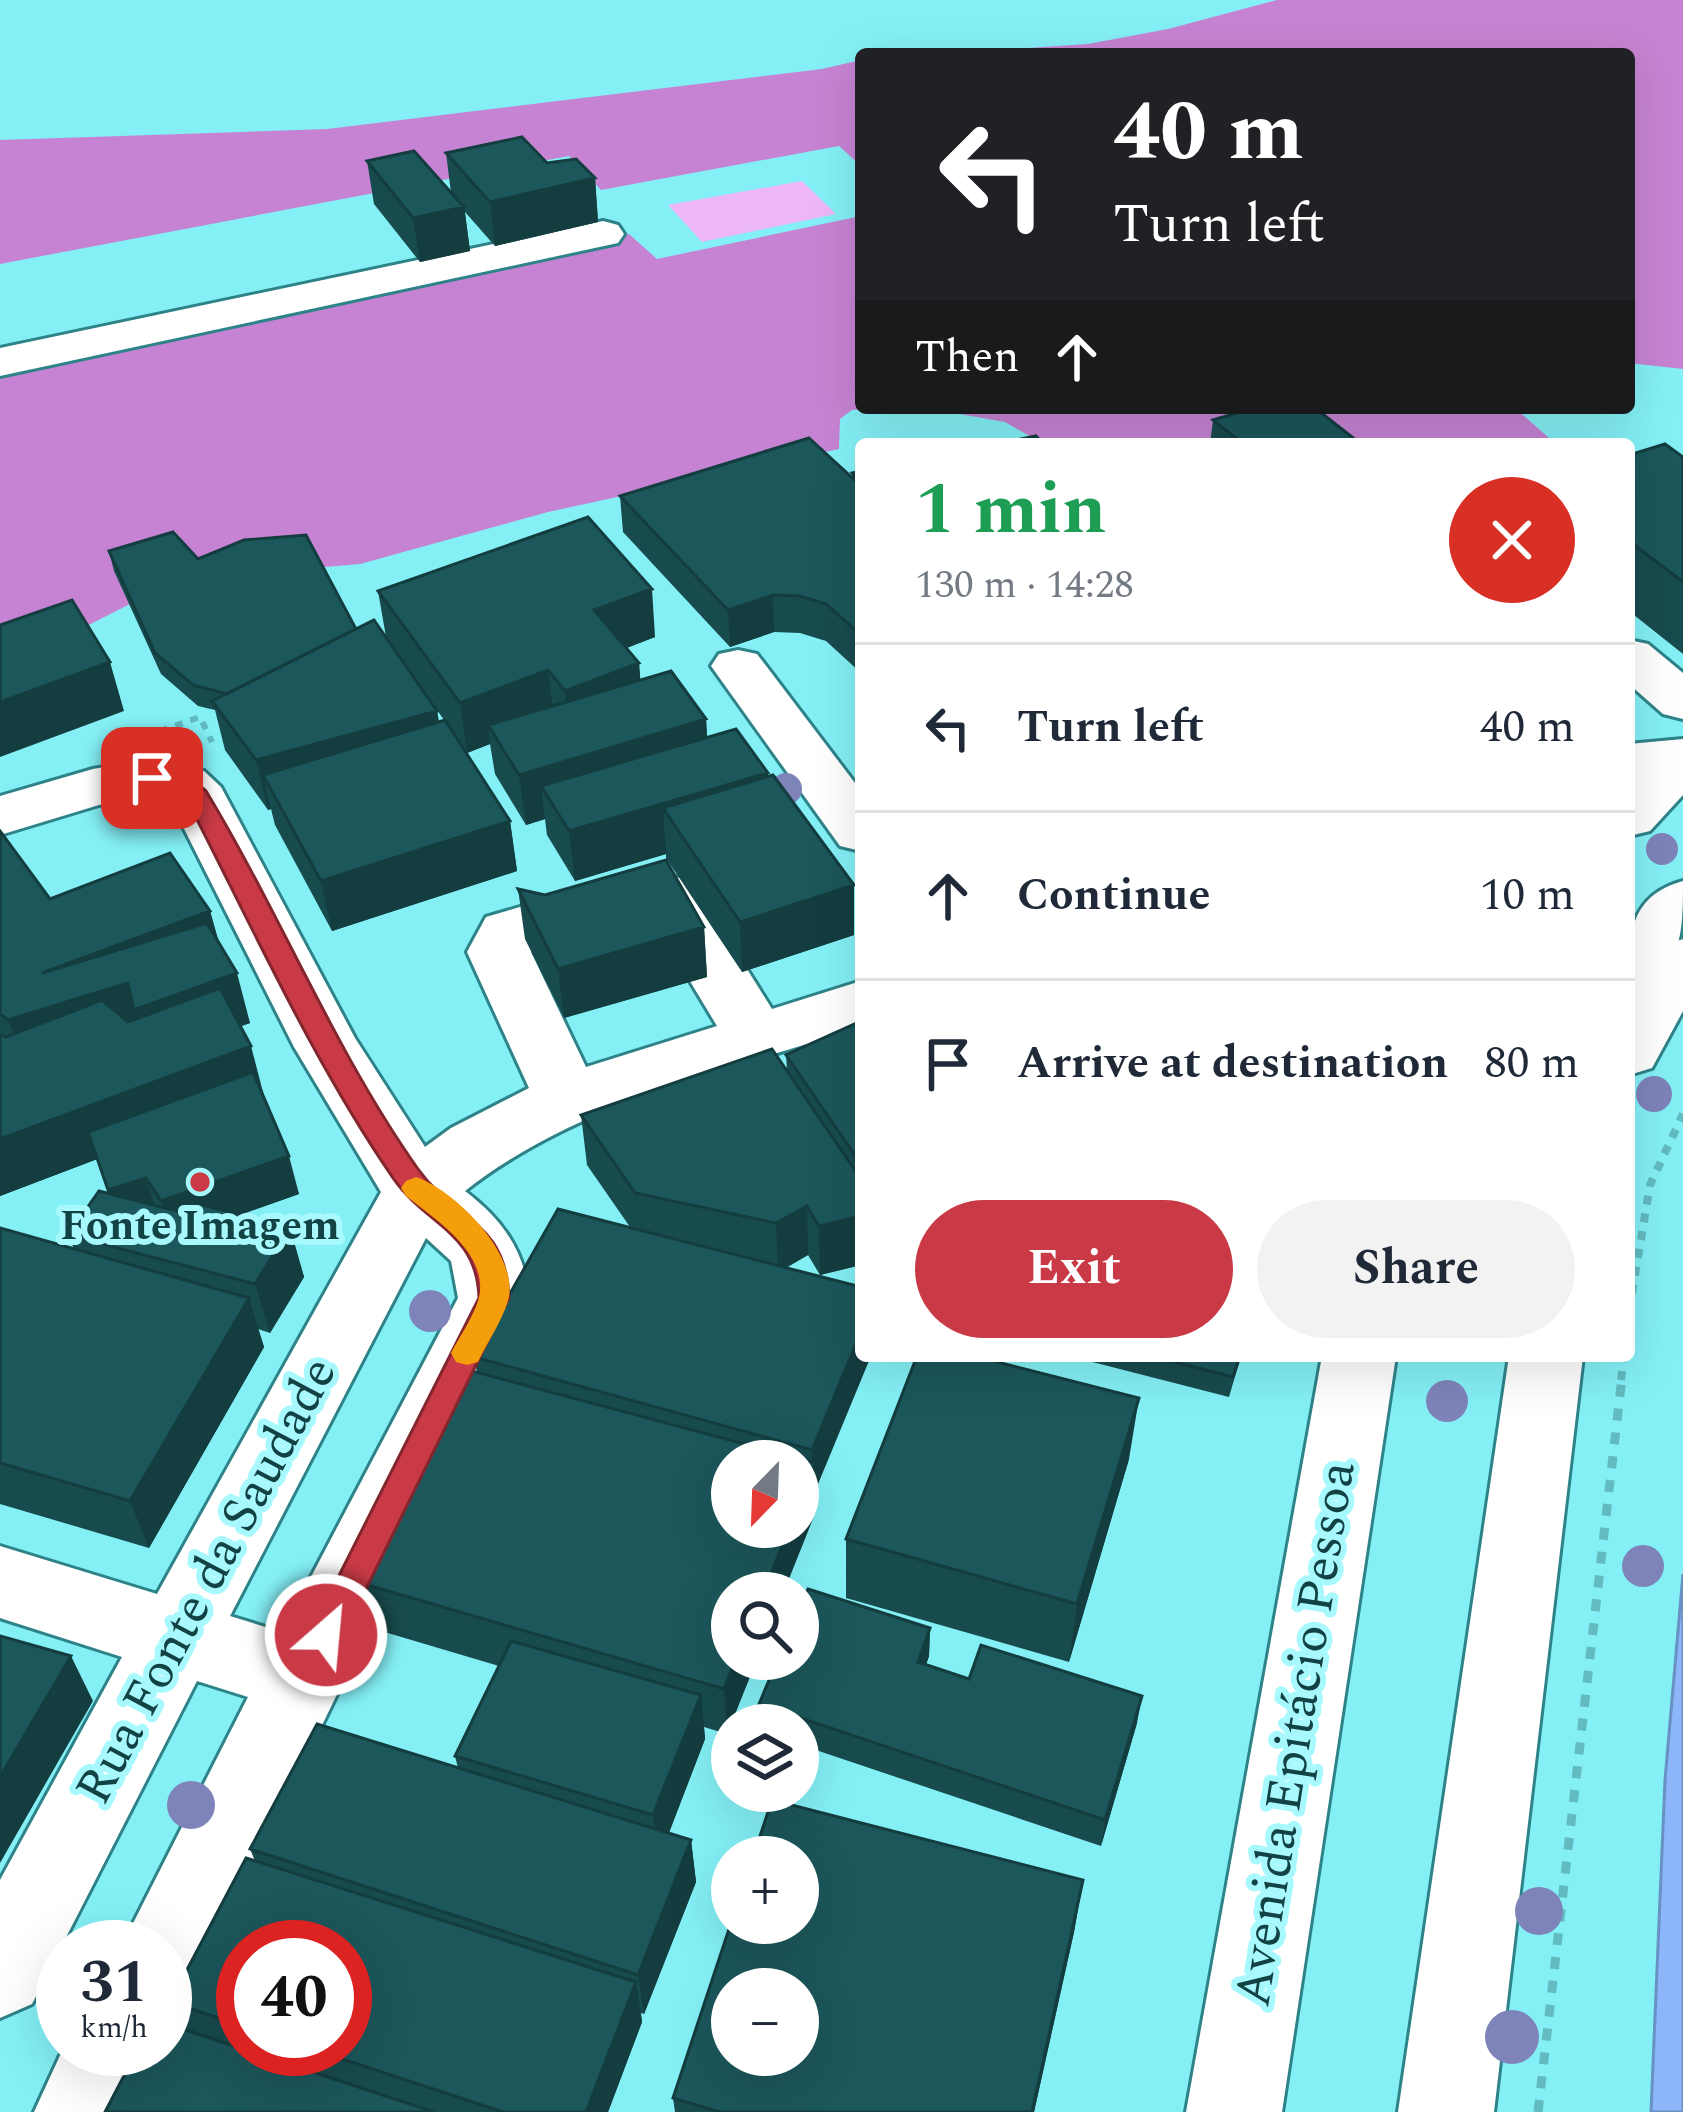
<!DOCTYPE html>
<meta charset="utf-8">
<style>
body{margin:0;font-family:Spectral,serif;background:#f2f2f3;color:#1f2937;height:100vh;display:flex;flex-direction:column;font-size:45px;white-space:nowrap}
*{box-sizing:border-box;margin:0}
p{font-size:39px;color:#747a83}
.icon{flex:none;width:66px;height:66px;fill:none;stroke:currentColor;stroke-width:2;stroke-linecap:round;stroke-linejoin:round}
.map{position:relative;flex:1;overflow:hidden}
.sheet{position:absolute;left:855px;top:438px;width:780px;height:924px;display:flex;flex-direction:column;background:#fff;border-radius:12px;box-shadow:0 12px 48px #0002}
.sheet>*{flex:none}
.top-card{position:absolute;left:855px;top:48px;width:780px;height:366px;border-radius:12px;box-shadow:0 12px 48px #0002;background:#202124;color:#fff;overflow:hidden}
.needle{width:78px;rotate:203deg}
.buttons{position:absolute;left:711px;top:1440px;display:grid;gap:24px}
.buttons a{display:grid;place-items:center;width:108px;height:108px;border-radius:50%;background:#fff;box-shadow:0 12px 48px #0002;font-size:60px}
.speed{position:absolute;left:36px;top:1920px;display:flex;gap:24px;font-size:60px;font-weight:700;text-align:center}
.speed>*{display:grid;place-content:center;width:156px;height:156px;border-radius:50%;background:#fff;box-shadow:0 12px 48px #0002;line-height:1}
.speed small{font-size:30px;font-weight:400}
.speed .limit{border:18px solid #d22;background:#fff;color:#111}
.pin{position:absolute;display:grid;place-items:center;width:102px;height:102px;color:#fff;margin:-51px;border-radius:24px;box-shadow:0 6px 18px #0006}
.me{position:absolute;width:132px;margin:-66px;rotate:27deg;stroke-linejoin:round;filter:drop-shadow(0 0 9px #0008)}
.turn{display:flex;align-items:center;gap:42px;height:252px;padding:0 60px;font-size:54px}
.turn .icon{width:156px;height:156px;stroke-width:2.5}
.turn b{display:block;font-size:84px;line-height:102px}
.then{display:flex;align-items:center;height:114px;padding:0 60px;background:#0003;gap:24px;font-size:45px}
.round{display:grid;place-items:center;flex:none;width:126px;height:126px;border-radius:63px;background:#f2f2f3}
.headline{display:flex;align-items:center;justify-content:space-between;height:204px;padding:0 60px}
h1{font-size:72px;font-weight:700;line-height:90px;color:#1e9e55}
.button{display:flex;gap:24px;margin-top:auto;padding:24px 60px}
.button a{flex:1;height:138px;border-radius:72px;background:#ca3a46;color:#fff;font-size:48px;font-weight:700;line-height:138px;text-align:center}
.button a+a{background:#f2f2f3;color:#1f2937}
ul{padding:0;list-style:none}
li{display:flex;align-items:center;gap:36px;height:168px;padding:0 60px;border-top:3px solid #e0e1e3}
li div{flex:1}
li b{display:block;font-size:45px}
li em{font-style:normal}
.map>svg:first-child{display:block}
.green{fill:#ecb6f7}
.forest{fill:#c683d3}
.water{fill:#8db5f9;stroke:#6892c3;stroke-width:3}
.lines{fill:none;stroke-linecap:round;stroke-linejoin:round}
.minor-casing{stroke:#2e8388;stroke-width:6}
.highway-casing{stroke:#2e8388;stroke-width:6}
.path-far2{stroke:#62bbc1;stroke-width:6;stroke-dasharray:8 8;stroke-linecap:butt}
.path-far1{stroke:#62bbc1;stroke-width:8;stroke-dasharray:9 9;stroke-linecap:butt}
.path{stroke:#62bbc1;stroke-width:9;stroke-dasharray:12 12;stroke-linecap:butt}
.minor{fill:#fff;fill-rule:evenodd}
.highway{fill:#fff;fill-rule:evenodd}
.tree{fill:#7e83ba}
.wall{fill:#184b4e;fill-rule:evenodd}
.shaded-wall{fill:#143d40}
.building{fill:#1c575b;stroke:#143d40;stroke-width:3;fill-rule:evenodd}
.route{fill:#ca3a46;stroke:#83262e;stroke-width:3}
.slow{fill:#f59e0b}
.poi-dot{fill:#ca3a46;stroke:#a7f9fe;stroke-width:4.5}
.labels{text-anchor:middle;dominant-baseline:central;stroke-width:12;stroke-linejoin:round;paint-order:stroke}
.poi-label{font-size:42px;font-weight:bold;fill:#134245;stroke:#a7f9fe}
.near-street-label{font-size:51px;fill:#134245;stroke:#a7f9fe}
</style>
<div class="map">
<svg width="1683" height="2112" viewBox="0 0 1683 2112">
<rect width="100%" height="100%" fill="#84f0f6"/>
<path class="green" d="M 802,181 L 836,214 L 702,242 L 668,205 Z"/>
<path class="forest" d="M 1277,0 L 1683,0 L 1683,369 L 1629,363 L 1629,54 L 936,54 L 1088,44 L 1168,29 Z
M 861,60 L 861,166 L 839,146 L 601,190 L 569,156 L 0,264 L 0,140 L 327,129 L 822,69 Z
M 861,216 L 861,408 L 881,408 L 852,410 L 840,419 L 839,449 L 548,512 L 360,564 L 266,572 L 128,605 L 69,635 L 0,653 L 0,366 L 98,342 L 629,234 L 657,259 Z
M 926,408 L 1515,408 L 1556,444 L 1043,444 L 1005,422 Z"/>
<path class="water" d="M 1683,1574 L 1683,2112 L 1651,2112 L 1665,1780 Z"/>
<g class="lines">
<defs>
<path id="minor" d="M 603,221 L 618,225 L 624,234 L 618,243 L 0,376 L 0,348 Z
M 1629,640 L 1648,644 L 1683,673 L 1683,719 L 1663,714 L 1629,684 Z
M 738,650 L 757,654 L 861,791 L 861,851 L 840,846 L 711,666 L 719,654 Z
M 1683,739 L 1683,775 L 1629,780 L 1629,744 Z
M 144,760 L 204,771 L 221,787 L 355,1038 L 425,1147 L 451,1128 L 529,1088 L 467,952 L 486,917 L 642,871 L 691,880 L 772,1009 L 861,981 L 861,1027 C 727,1071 578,1102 465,1191 C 503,1220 524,1250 530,1298 L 197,1982 L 165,1995 L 165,1947 L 121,1947 L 248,1697 L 197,1681 L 32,2004 L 0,2018 L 0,1880 L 122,1657 L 0,1618 L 0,1546 L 157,1594 L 381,1192 L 294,1047 L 172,805 L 163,797 L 99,805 L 0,835 L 0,796 L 93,769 ZM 643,913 L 649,913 L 717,1026 L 586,1067 L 531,952 L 541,942 ZM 426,1238 L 451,1261 L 458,1298 L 282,1632 L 230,1616 Z
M 1683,881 C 1683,931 1683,976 1629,992 C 1629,942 1625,897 1683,881 Z
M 63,2049 L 161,2049 L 133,2112 L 34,2112 Z"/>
<path id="highway" d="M 1683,742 L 1683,795 L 1650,831 L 1629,836 L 1629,782 L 1663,747 Z
M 1683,939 L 1683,1011 L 1652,1068 L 1629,1075 C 1629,1021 1620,957 1683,939 Z
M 1322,1356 L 1396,1356 L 1282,2112 L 1186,2112 Z
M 1509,1356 L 1583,1356 L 1494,2112 L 1398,2112 Z"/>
</defs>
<use href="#minor" class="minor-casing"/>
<use href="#highway" class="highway-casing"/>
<path class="path-far2" d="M 160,731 L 200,717 L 212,742"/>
<path class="path-far1" d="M 1629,1311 L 1650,1185 L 1683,1114
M 1621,1380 L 1624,1356"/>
<path class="path" d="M 1538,2112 L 1622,1377"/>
<use href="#minor" class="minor"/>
<use href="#highway" class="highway"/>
</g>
<g class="tree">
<circle cx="786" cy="789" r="16"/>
<circle cx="1662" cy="849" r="16"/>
<circle cx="1654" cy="1094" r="18"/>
<circle cx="430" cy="1311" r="21"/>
<circle cx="1447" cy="1401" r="21"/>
<circle cx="1643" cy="1566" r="21"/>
<circle cx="191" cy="1805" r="24"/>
<circle cx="1539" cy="1911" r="24"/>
<circle cx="1512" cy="2037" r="27"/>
</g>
<path class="wall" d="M 446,153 L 547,163 L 595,178 L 598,222 L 495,246 L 465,212 L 470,251 L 420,262 L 374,204 L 367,161 L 451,193 Z
M 1213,420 L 1361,444 L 1210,444 Z
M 1629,455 L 1683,457 L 1683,654 L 1629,611 Z
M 861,471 L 861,673 L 826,641 L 800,633 L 774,632 L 730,647 L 623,532 L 620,496 L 852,478 L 852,473 Z
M 109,551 L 198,559 L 356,629 L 386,637 L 378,591 L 655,637 L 627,648 L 639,663 L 640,680 L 706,719 L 707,737 L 768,773 L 768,777 L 854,885 L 854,935 L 742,972 L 666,858 L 666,854 L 575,881 L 547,835 L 545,819 L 526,825 L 495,774 L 490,744 L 467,753 L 450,728 L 510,821 L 517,871 L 332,931 L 275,825 L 271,809 L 268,810 L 225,750 L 215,710 L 198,706 L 161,674 L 114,571 ZM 416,680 L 444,720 L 439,722 L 437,711 Z
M 0,831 L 50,899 L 210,911 L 219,943 L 250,1023 L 240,1026 L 263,1096 L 299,1194 L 240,1215 L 290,1228 L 304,1277 L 270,1333 L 258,1329 L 264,1347 L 149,1548 L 0,1504 L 0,1228 L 74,1249 L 68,1235 L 109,1194 L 97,1159 L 0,1196 Z
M 518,889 L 704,927 L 707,977 L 564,1018 L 525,939 Z
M 861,1021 L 861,1265 L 820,1275 L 808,1255 L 786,1268 L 861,1287 L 816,1489 L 816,1511 L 727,1734 L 704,1727 L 705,1739 L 669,1833 L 691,1840 L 696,1882 L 644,2014 L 641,2013 L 642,2022 L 608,2112 L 105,2112 L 185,2029 L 170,2002 L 255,1861 L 250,1849 L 458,1768 L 455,1756 L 499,1666 L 371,1628 L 357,1582 L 477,1373 L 474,1357 L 630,1227 L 587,1165 L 581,1115 L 787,1070 L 786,1055 ZM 243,1947 L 345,2049 L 243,2049 Z
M 1069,1356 L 1241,1356 L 1229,1397 Z
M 1129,1459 L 1069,1662 L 846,1598 L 846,1539 Z
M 930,1628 L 929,1656 L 926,1665 L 969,1679 L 1137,1723 L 1101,1846 L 798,1744 L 798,1725 L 760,1725 L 759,1704 Z
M 1083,1880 L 1074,1932 L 1034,2112 L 675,2112 L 673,2098 Z"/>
<path class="shaded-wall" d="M 595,178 L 598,222 L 495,246 L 490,202 Z
M 464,207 L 470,251 L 420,262 L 413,218 Z
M 652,589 L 655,637 L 599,658 L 594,610 Z
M 773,595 L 774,632 L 730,647 L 728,610 Z
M 110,662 L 124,711 L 0,757 L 0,702 Z
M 639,663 L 643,712 L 570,740 L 565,691 Z
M 548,670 L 554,719 L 488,725 L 490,744 L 467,753 L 460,703 Z
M 437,711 L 445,760 L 263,775 L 271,809 L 268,810 L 256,760 Z
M 706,719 L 709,768 L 541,786 L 545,819 L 526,825 L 519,775 Z
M 768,773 L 770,822 L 663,808 L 666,854 L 575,881 L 569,831 Z
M 510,821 L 517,871 L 332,931 L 321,881 Z
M 854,885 L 854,935 L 742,972 L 740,922 Z
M 210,911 L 224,961 L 237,973 L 250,1023 L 150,1060 L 27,1070 L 8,1020 L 42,973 Z
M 704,927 L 707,977 L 564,1018 L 558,969 Z
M 251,1046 L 264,1096 L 0,1196 L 0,1139 Z
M 289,1156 L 299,1194 L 173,1238 L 161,1201 Z
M 146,1178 L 158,1216 L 121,1227 L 108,1190 Z
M 807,1206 L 808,1255 L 778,1272 L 776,1223 Z
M 861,1216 L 861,1265 L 820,1275 L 819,1226 Z
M 290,1228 L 304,1277 L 270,1333 L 255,1284 Z
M 249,1298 L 264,1347 L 149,1548 L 130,1501 Z
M 861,1332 L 861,1356 L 871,1356 L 816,1489 L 816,1511 L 783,1593 L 763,1593 L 790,1527 L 798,1527 L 798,1506 L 812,1472 L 812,1450 Z
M 1139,1398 L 1129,1459 L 1069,1662 L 1077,1604 Z
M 930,1628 L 929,1656 L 917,1689 L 918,1662 Z
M 71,1656 L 93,1701 L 0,1863 L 0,1777 Z
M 736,1659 L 757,1659 L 727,1734 L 724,1689 Z
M 701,1695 L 705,1739 L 659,1858 L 653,1815 Z
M 1142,1696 L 1137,1723 L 1101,1846 L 1105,1820 Z
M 691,1840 L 696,1882 L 644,2014 L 638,1975 Z
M 1083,1880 L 1074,1932 L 1034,2112 L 1032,2112 Z
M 636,1982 L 642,2022 L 608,2112 L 586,2112 Z"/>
<path class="building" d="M 522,137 L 547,163 L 576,159 L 595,178 L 490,202 L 446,153 Z
M 414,151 L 464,207 L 413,218 L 367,161 Z
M 1254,408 L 1315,408 L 1361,444 L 1243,444 L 1213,420 Z
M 1036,436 L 1043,444 L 996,444 Z
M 809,438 L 861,486 L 861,635 L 826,604 L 800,596 L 773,595 L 728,610 L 620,496 Z
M 1665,444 L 1683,457 L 1683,582 L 1629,541 L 1629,455 Z
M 861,471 L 861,485 L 852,473 Z
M 588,517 L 652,589 L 594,610 L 639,663 L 565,691 L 548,670 L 460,703 L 378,591 Z
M 173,532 L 198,559 L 244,540 L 306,535 L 356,629 L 227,694 L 193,685 L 155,653 L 109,551 Z
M 72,600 L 110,662 L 0,702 L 0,625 Z
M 374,620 L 437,711 L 256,760 L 212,701 Z
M 671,671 L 706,719 L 519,775 L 488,725 Z
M 445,720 L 510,821 L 321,881 L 263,775 Z
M 736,729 L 768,773 L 569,831 L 541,786 Z
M 773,775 L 854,885 L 740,922 L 663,808 Z
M 0,831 L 50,899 L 170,853 L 210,911 L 42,973 L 207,923 L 237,973 L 134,1010 L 128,983 L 8,1020 L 0,1014 Z
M 666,860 L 704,927 L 558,969 L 518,889 L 545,895 Z
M 220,988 L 251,1046 L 0,1139 L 0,1035 L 6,1037 L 102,1000 L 128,1022 Z
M 861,1021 L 861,1164 L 786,1055 Z
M 772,1049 L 861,1179 L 861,1216 L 819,1226 L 807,1206 L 776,1223 L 635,1193 L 581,1115 Z
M 253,1072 L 289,1156 L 161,1201 L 146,1178 L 108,1190 L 88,1132 Z
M 99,1191 L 188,1214 L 195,1203 L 290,1228 L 255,1284 L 68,1235 Z
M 558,1209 L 861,1287 L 861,1332 L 812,1450 L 474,1357 Z
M 0,1228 L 249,1298 L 130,1501 L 0,1463 Z
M 917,1356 L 974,1356 L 1139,1398 L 1077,1604 L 846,1539 Z
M 1151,1356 L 1240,1356 L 1233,1377 Z
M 472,1371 L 815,1463 L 798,1506 L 798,1461 L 732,1461 L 732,1527 L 790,1527 L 763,1593 L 732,1593 L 732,1659 L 736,1659 L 724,1689 L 357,1582 Z
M 808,1589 L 930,1628 L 918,1662 L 969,1679 L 981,1645 L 1142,1696 L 1105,1820 L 759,1704 L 778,1659 L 798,1659 L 798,1613 Z
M 0,1636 L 71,1656 L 0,1777 Z
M 511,1641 L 701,1695 L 653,1815 L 455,1756 Z
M 317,1724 L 691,1840 L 638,1975 L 250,1849 Z
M 772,1800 L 1083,1880 L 1032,2112 L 720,2112 L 673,2098 L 732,1920 L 732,1923 L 798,1923 L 798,1857 L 753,1857 ZM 732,1989 L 798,1989 L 798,2055 L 732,2055 Z
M 246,1858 L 636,1982 L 586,2112 L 503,2112 L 312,2049 L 345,2049 L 345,1947 L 243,1947 L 243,2026 L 170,2002 Z
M 165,2023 L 243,2049 L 434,2112 L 105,2112 L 138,2049 L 165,2049 Z"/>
<path class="route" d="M 152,770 L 191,778 L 206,791 C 281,915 334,1050 418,1169 C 455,1221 506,1220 509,1298 L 338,1646 L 326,1650 L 314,1646 L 309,1635 L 479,1298 C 477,1231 426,1226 393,1178 C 312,1060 253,928 187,800 L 175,790 L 143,783 L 143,772 Z"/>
<path class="slow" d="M 416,1177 C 455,1190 521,1256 508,1301 C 502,1321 487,1343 478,1362 L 467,1365 L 456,1362 L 451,1353 C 460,1336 472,1319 478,1301 C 492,1255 436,1220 406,1196 L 401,1188 L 406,1181 Z"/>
<circle class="poi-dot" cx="200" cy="1182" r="12"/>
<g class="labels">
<g class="poi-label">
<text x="200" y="1226">Fonte Imagem</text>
</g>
<g class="near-street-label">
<text transform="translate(207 1581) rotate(-62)">Rua Fonte da Saudade</text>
<text transform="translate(1296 1734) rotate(-81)">Avenida Epitácio Pessoa</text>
</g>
</g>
</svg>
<div class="buttons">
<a><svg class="needle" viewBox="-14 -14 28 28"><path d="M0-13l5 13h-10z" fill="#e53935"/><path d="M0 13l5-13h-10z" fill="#747a83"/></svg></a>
<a><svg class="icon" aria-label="search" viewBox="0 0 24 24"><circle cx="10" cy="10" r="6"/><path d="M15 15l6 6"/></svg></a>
<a><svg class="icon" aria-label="layers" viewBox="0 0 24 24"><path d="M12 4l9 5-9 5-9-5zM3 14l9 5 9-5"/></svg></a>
<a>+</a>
<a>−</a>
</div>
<div class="speed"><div>31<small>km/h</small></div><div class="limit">40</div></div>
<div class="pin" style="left:152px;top:778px;background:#d93025"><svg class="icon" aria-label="arrive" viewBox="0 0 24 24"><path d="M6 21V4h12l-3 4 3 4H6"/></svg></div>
<svg class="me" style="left:326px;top:1635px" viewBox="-20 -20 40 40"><circle r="17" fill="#ca3a46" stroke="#fff" stroke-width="3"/><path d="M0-11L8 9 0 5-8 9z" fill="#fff"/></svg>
<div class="top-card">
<div class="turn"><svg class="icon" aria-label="left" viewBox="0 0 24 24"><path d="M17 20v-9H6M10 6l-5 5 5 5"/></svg><div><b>40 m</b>Turn left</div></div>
<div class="then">Then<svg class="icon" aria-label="ahead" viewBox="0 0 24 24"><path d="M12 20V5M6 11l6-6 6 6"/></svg></div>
</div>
<section class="sheet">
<div class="headline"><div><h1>1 min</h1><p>130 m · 14:28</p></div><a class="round" style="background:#d93025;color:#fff"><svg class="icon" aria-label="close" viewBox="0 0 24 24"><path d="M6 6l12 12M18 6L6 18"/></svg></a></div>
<ul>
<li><svg class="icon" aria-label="left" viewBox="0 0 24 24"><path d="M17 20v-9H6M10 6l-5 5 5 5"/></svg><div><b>Turn left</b></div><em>40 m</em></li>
<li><svg class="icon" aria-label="ahead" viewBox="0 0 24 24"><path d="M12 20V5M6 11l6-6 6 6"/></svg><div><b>Continue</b></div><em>10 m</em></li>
<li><svg class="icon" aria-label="arrive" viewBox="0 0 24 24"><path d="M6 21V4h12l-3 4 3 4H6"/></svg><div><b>Arrive at destination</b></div><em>80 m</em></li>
</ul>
<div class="button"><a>Exit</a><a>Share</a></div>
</section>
</div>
